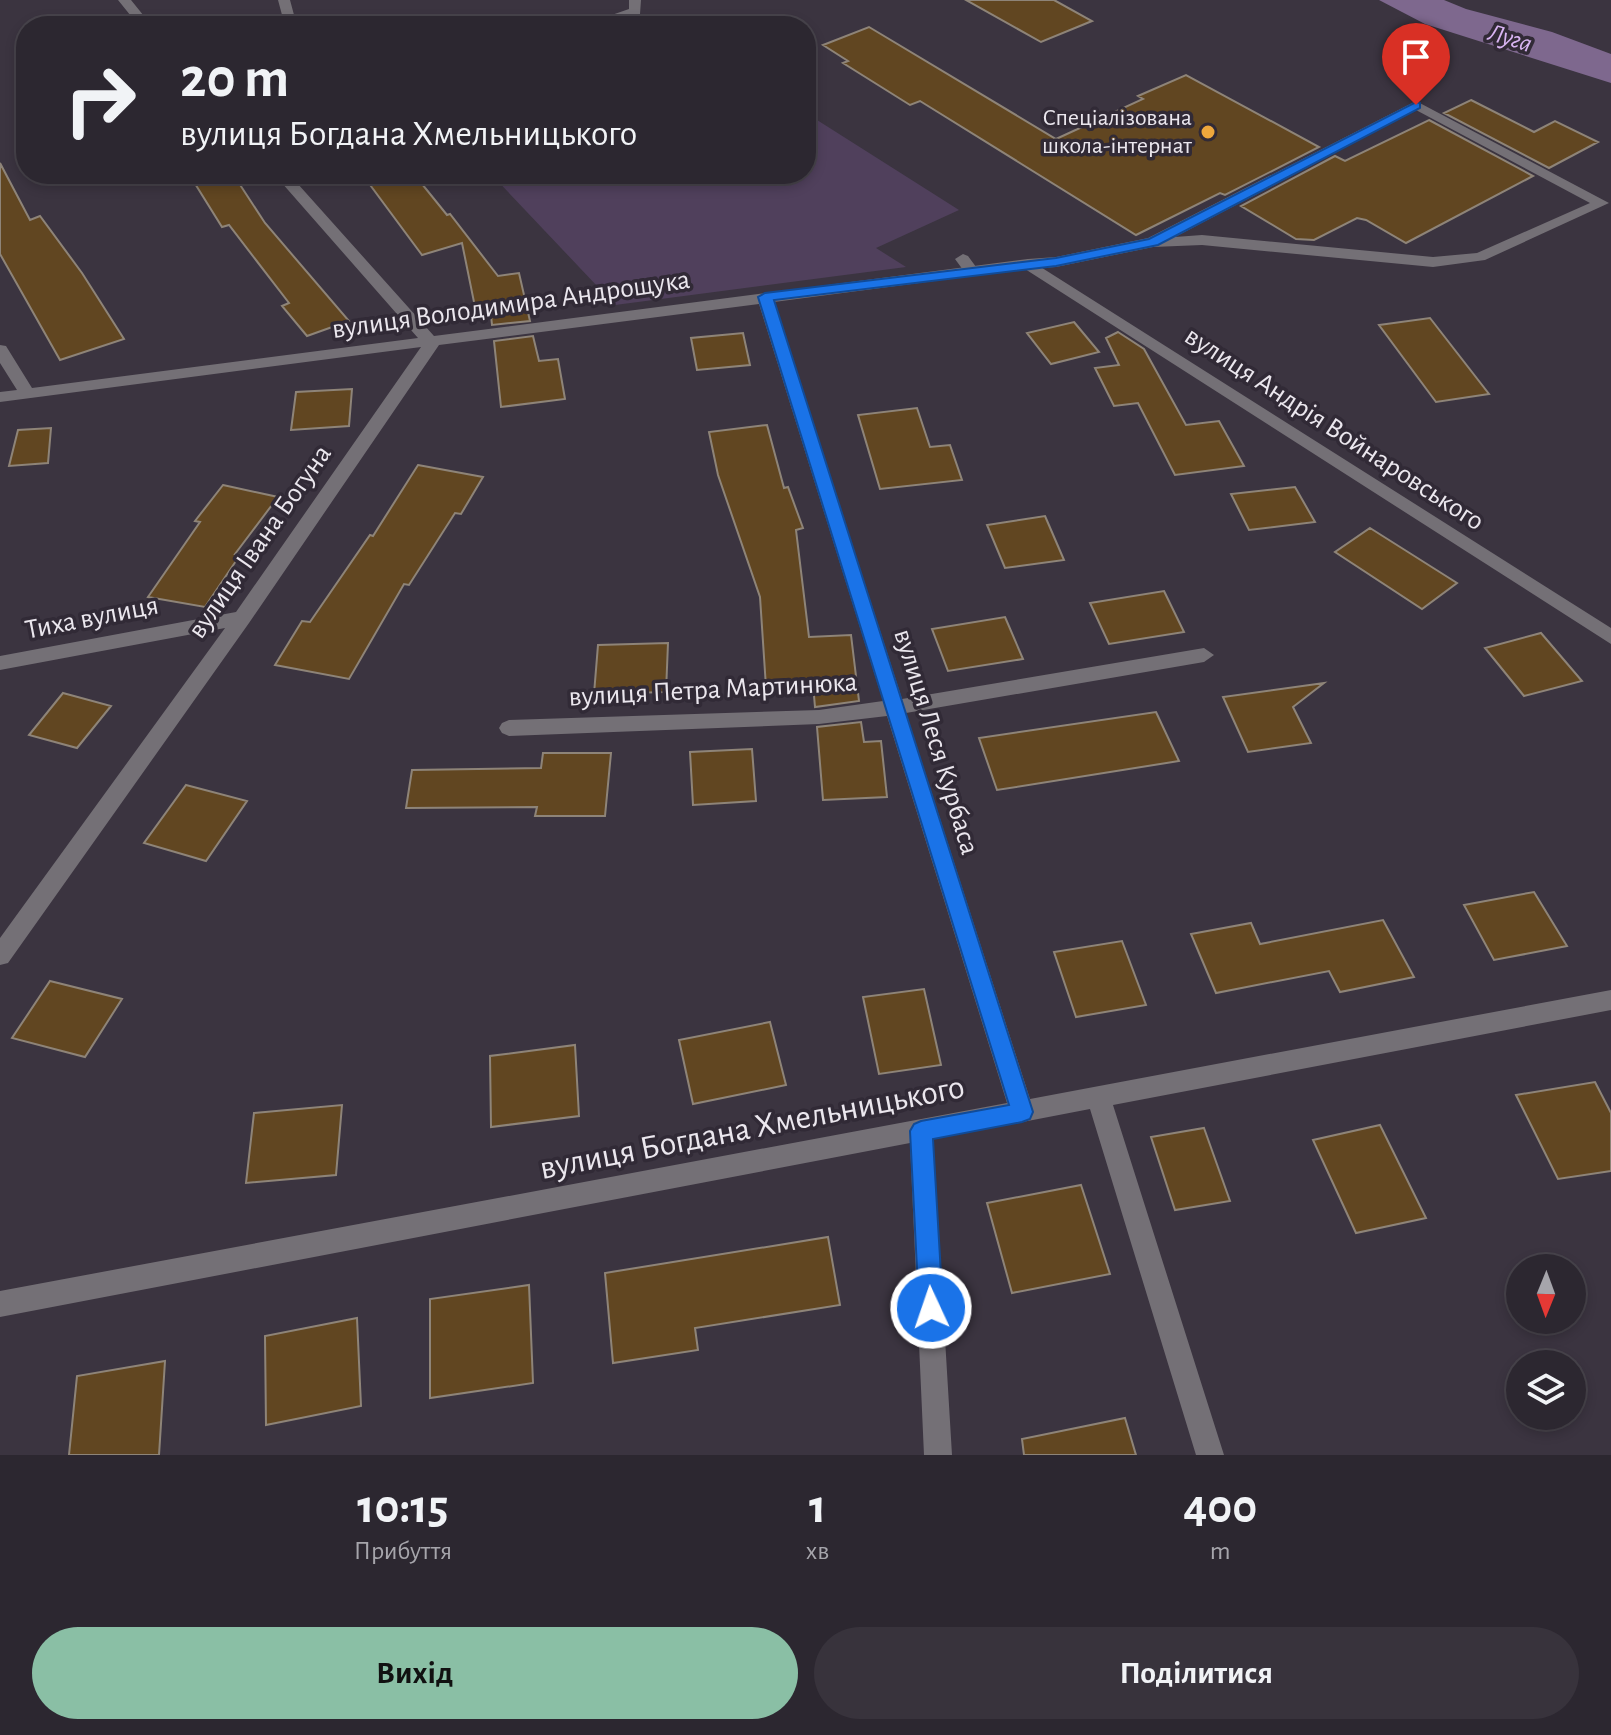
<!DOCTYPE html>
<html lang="uk">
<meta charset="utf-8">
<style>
body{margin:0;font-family:"Alegreya Sans",sans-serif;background:#38333c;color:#f1f3f6;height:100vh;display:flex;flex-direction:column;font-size:30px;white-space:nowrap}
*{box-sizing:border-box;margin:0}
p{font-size:26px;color:#a6a5ab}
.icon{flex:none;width:44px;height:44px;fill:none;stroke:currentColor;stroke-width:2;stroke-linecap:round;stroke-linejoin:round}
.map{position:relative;height:1455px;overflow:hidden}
.sheet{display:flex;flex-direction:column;background:#2c2730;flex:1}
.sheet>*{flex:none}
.guide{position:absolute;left:16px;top:16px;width:800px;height:168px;border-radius:32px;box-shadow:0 4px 12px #0003,0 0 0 2px #48444c;background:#2c2730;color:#f1f3f6;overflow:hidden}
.needle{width:52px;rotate:181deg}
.controls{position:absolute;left:1506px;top:1254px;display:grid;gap:16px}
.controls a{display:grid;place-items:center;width:80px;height:80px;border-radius:50%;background:#2c2730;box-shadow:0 4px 12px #0003,0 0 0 2px #48444c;font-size:40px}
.pin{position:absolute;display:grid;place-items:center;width:68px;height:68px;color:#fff;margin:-82px -34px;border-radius:50% 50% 50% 0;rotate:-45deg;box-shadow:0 0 8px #0007}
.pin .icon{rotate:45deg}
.me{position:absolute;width:88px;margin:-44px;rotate:357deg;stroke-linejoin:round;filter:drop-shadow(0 0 6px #0008)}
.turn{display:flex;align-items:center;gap:28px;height:168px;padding:0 32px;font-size:36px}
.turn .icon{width:104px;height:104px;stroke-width:2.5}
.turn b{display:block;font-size:56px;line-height:68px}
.eta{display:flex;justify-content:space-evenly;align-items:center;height:136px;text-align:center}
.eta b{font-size:48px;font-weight:700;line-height:56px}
.button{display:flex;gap:16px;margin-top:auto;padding:16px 32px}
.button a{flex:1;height:92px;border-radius:48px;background:#8abfa5;color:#111;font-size:32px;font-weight:700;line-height:92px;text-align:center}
.button a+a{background:#38333c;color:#f1f3f6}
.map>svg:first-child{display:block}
.green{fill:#50405c}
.water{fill:#7e688e}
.building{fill:#614621;stroke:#8e8478;stroke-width:2}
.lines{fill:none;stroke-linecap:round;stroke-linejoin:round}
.service{fill:#747076;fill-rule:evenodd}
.minor{fill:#747076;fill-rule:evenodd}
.route{fill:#1a73e8;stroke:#114b97;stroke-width:2}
.poi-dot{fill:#eea73c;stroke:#312a36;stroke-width:3}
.labels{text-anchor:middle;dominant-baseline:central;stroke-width:7;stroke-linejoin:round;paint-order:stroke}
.far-poi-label{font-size:24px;fill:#ebe7ee;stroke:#312a36;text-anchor:end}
.far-water-label{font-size:26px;font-style:italic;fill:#d8b4f2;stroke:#312a36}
.street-label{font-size:28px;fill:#ebe7ee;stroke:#312a36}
.near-street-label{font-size:34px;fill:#ebe7ee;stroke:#312a36}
</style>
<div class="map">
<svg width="1611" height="1455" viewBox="0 0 1611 1455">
<rect width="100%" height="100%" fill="#3b3440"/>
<path class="green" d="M 806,113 L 959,210 L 876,248 L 906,267 L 615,305 L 491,174 L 806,174 Z"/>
<path class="water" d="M 1379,0 L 1444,0 L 1466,9 L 1552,32 L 1611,54 L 1611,83 L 1425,24 Z"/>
<path class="building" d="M 966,0 L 1054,0 L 1092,21 L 1041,42 Z
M 869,27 L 1056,139 L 1143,99 L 1138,96 L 1186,75 L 1319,147 L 1225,195 L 1220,193 L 1136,235 L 920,101 L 910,105 L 843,63 L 848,61 L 823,45 Z
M 1471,100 L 1534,132 L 1555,121 L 1598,142 L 1549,168 L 1444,113 Z
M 1429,120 L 1533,176 L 1406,243 L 1366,220 L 1357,218 L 1314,240 L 1296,239 L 1241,206 L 1335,156 L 1345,161 Z
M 0,163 L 30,220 L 40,216 L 82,273 L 124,339 L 60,360 L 0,254 Z
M 189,174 L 233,174 L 265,223 L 349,321 L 307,336 L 282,306 L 289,303 L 229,225 L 222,227 Z
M 362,174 L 414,174 L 447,215 L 450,214 L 498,276 L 519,273 L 530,321 L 492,325 L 490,305 L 475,307 L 462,243 L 422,255 Z
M 1430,318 L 1489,394 L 1436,402 L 1379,325 Z
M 1074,322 L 1099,352 L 1051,364 L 1027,333 Z
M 1118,332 L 1144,349 L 1186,425 L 1219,421 L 1244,466 L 1175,475 L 1138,403 L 1114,406 L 1095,368 L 1119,365 L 1106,338 Z
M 743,333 L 750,365 L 697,370 L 691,338 Z
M 533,336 L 539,361 L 558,359 L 565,399 L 501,407 L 494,341 Z
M 352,389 L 349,426 L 291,430 L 296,392 Z
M 917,408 L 930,447 L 950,445 L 962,480 L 880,489 L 858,415 Z
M 767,425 L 784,488 L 788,487 L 803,528 L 796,530 L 809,637 L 851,635 L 859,701 L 815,707 L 813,684 L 766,687 L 760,597 L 718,475 L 709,432 Z
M 51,428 L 48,463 L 9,466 L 18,430 Z
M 418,465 L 483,477 L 461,514 L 455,513 L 409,585 L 404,584 L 349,679 L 275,665 L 302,621 L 310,622 L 370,535 L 373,536 Z
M 223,485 L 278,497 L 235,554 L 240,555 L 205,607 L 148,597 L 200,522 L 195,521 Z
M 1295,487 L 1315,522 L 1249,530 L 1231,494 Z
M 1045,516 L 1064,560 L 1005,568 L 987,525 Z
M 1370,528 L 1457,583 L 1422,609 L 1335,552 Z
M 1164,591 L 1184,632 L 1109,644 L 1090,603 Z
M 1005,617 L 1023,659 L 948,671 L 932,629 Z
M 1541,633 L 1582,681 L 1524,696 L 1485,648 Z
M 668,643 L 666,692 L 594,694 L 598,645 Z
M 1324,683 L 1293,707 L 1311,743 L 1248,752 L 1223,697 Z
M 63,693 L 111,706 L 77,748 L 29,735 Z
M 1156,712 L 1179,761 L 997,790 L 979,738 Z
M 861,722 L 864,742 L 881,741 L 887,797 L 823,800 L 817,727 Z
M 752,749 L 756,801 L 693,805 L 690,752 Z
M 543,753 L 611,753 L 605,816 L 535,816 L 537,807 L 406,808 L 412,770 L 541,768 Z
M 186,785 L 247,801 L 206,861 L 144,843 Z
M 1534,892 L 1567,946 L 1494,960 L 1464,905 Z
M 1383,920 L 1414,977 L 1340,992 L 1329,971 L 1216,993 L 1191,934 L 1251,923 L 1260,944 Z
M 1122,941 L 1146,1005 L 1076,1017 L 1054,952 Z
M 50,981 L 122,999 L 85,1057 L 12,1038 Z
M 924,989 L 941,1065 L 879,1074 L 863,997 Z
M 770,1022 L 786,1085 L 693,1104 L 679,1040 Z
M 575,1045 L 579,1116 L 491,1127 L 490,1056 Z
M 1595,1082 L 1611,1113 L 1611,1171 L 1558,1179 L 1516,1095 Z
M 342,1105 L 336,1175 L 246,1183 L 254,1113 Z
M 1380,1125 L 1426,1218 L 1356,1233 L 1313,1140 Z
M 1204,1128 L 1230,1201 L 1175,1210 L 1151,1137 Z
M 1081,1185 L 1110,1274 L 1012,1293 L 987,1203 Z
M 828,1237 L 840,1305 L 695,1328 L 698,1350 L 613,1363 L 605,1273 Z
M 529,1285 L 533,1383 L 430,1398 L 430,1299 Z
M 357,1318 L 361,1406 L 266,1425 L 265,1336 Z
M 165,1361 L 159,1455 L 69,1455 L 77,1376 Z
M 1125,1418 L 1136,1455 L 1024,1455 L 1022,1439 Z"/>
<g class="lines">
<path class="service" d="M 1416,101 L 1609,203 L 1485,260 L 1433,267 L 1202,245 L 1153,247 L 1056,267 L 1028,269 L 1020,264 L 1028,259 L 1056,257 L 1148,238 ZM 1416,110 L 1590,203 L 1477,253 L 1433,257 L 1202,235 L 1175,237 Z
M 963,254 L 968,256 L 979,271 L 976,274 L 966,274 L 955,259 Z"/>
<path class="minor" d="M 118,0 L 131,0 L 152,26 L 139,26 Z
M 278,0 L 290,0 L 297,26 L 285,26 Z
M 629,0 L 641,0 L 640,14 L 600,26 L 580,26 L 629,9 Z
M 274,174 L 289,174 L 434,336 L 1028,259 L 1611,628 L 1611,644 L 1025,269 L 774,302 L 902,699 L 1204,648 L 1214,655 L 1204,662 L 906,713 L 1030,1099 L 1611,990 L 1611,1010 L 1113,1105 L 1224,1455 L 1196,1455 L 1090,1109 L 933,1139 L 952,1455 L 924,1455 L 910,1143 L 0,1317 L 0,1291 L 1007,1103 L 887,716 L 819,724 L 509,736 L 502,733 L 499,728 L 502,723 L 509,720 L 819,710 L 883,701 L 759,304 L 439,345 L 249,623 L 8,963 L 0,965 L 0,938 L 225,628 L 0,670 L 0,656 L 236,612 L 421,347 L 0,402 L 0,392 L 17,390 L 0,363 L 0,345 L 6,346 L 32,388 L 418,338 Z"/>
</g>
<path class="route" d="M 1416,102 L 1420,103 L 1420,108 L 1158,245 L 1056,266 L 774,300 L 1033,1112 L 1030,1119 L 1022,1122 L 933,1139 L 943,1308 L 939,1316 L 931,1319 L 922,1316 L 919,1308 L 910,1131 L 914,1124 L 921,1121 L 1009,1105 L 758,297 L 765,293 L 1056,258 L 1149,239 Z"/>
<circle class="poi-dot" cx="1208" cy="132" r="8"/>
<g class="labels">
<g class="far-poi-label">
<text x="1192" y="118">Спеціалізована<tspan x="1192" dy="28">школа-інтернат</tspan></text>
</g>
<g class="far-water-label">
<text transform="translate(1510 38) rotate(17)">Луга</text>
</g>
<g class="street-label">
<text transform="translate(511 305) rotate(-8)">вулиця Володимира Андрощука</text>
<text transform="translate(1334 429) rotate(33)">вулиця Андрія Войнаровського</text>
<text transform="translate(260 542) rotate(-55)">вулиця Івана Богуна</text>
<text transform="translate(92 618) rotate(-11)">Тиха вулиця</text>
<text transform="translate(713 690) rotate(-3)">вулиця Петра Мартинюка</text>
<text transform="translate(936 742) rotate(73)">вулиця Леся Курбаса</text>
</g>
<g class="near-street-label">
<text transform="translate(752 1128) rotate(-11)">вулиця Богдана Хмельницького</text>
</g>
</g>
</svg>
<div class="controls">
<a><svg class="needle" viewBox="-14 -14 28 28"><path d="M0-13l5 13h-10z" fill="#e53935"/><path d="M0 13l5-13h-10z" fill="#a6a5ab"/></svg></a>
<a><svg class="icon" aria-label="layers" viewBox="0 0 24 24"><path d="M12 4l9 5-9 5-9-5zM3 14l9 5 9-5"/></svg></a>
</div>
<div class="pin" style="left:1416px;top:105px;background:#d93025"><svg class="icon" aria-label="arrive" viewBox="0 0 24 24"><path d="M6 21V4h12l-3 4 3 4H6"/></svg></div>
<svg class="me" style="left:931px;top:1308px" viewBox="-20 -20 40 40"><circle r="17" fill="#1a73e8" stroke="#fff" stroke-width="3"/><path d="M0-11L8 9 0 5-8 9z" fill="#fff"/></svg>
<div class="guide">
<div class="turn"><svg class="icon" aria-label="right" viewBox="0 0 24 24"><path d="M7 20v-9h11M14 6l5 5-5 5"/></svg><div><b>20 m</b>вулиця Богдана Хмельницького</div></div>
</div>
</div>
<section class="sheet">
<div class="eta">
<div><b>10:15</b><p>Прибуття</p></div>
<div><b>1</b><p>хв</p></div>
<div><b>400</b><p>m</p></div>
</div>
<div class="button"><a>Вихід</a><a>Поділитися</a></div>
</section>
